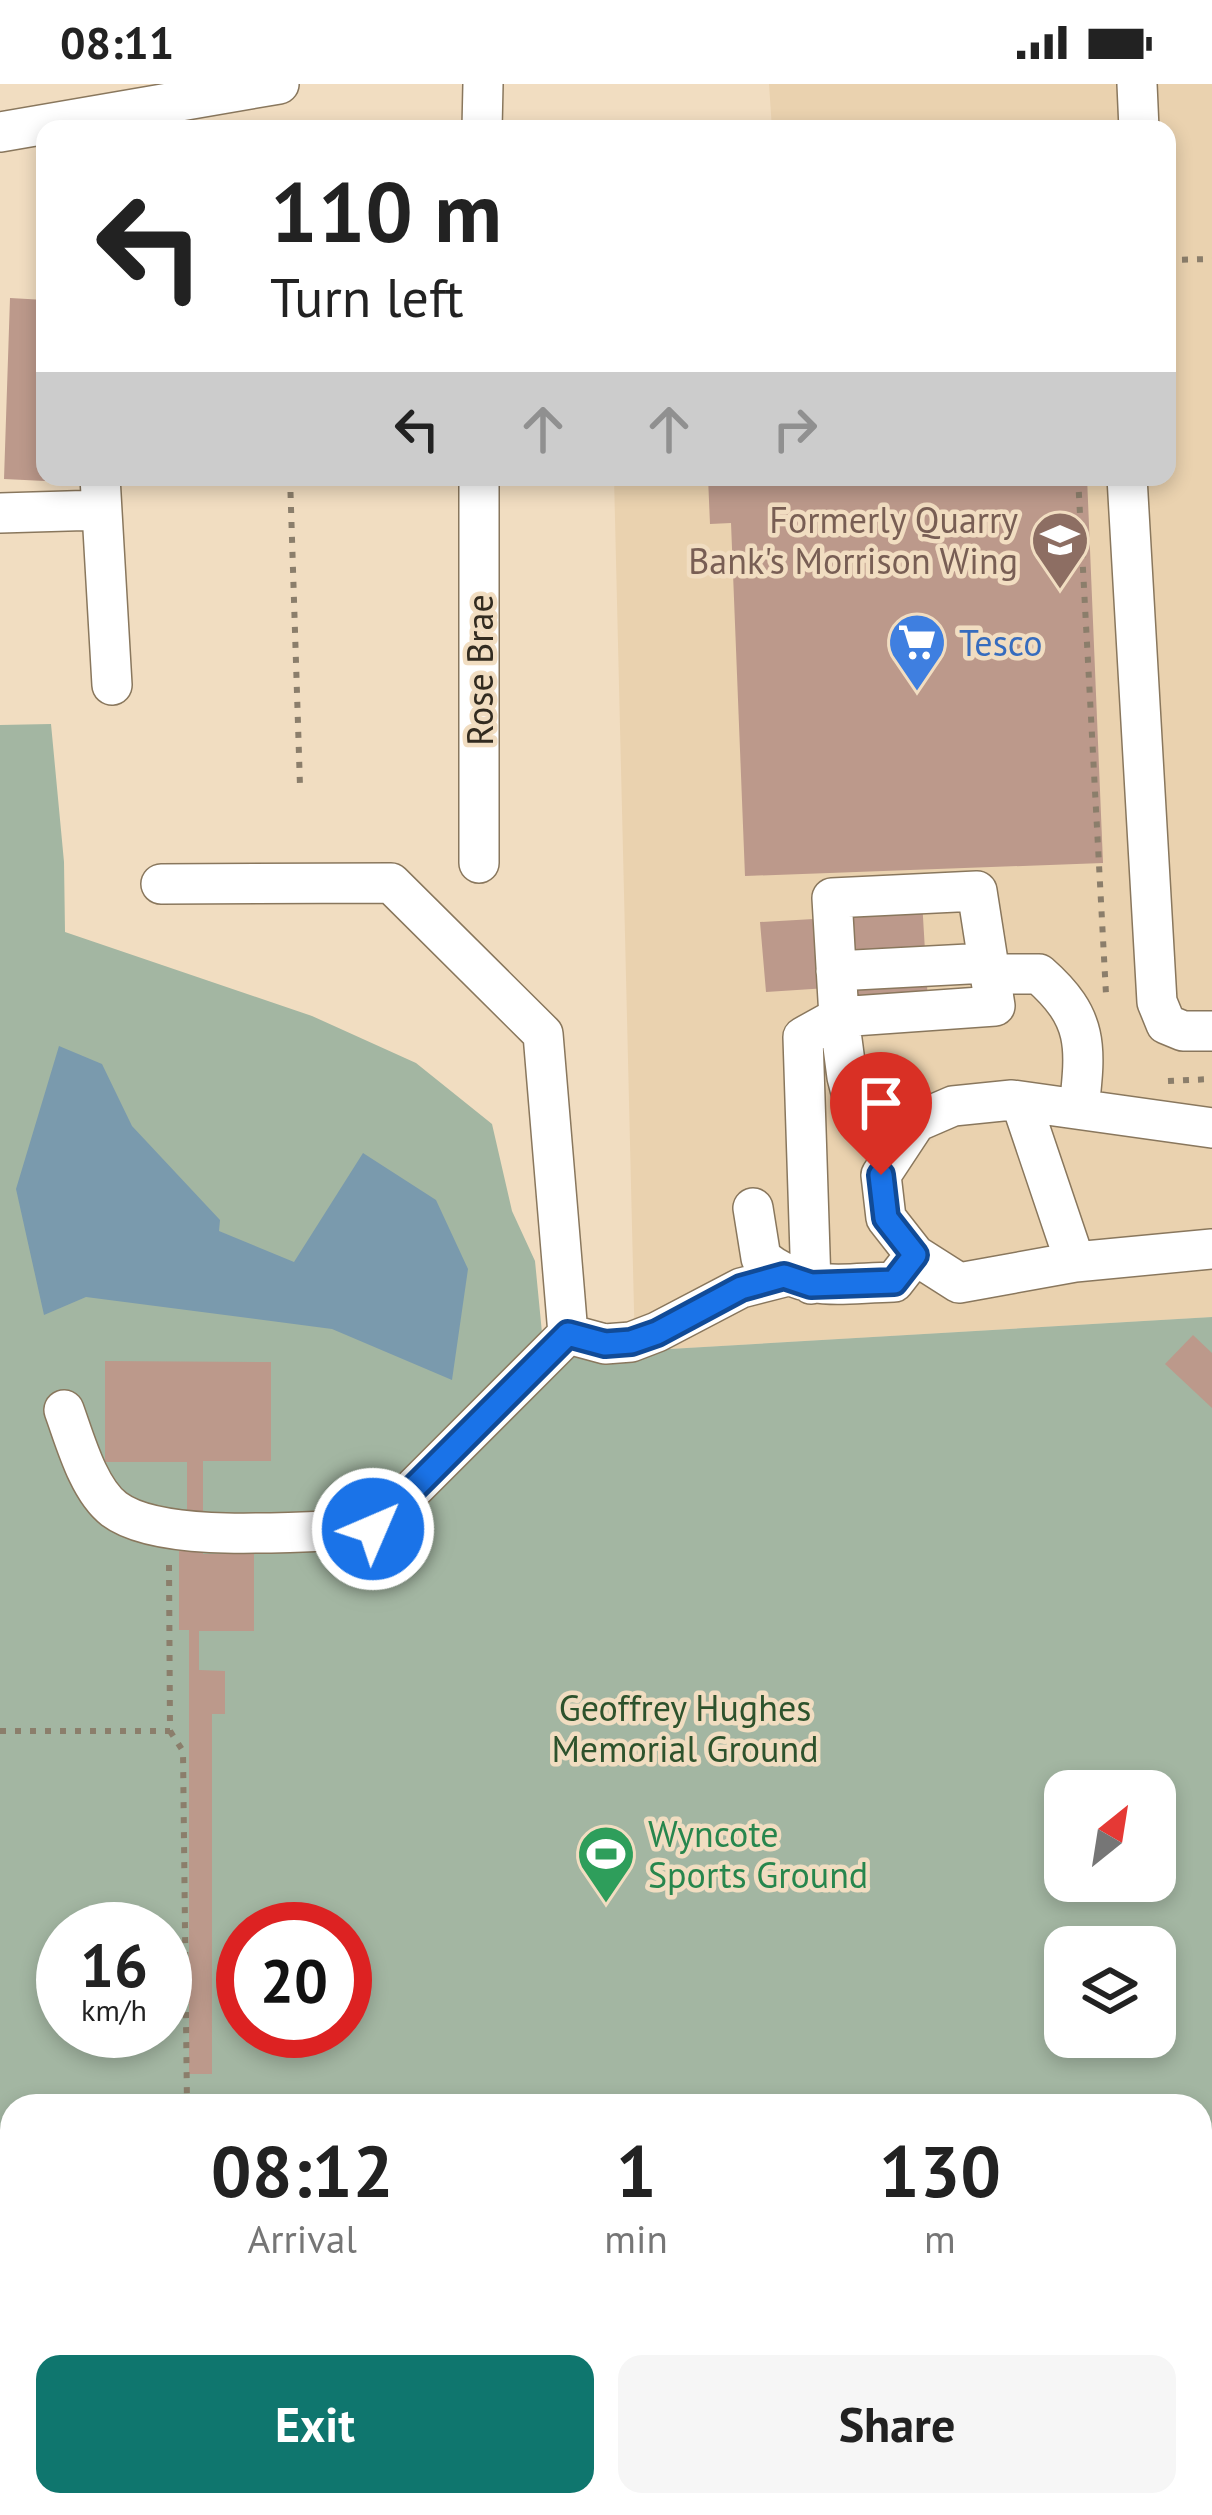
<!DOCTYPE html>
<style>
body{margin:0;font-family:"PT Sans",sans-serif;background:#f6f6f6;color:#222;height:100vh;display:flex;flex-direction:column;font-size:45px;white-space:nowrap}
*{box-sizing:border-box;margin:0}
p{font-size:39px;color:#767676}
.icon{flex:none;width:66px;height:66px;fill:none;stroke:currentColor;stroke-width:2;stroke-linecap:round;stroke-linejoin:round}
.map{position:relative;flex:1;overflow:hidden}
.details{position:absolute;left:0px;top:2010px;width:1212px;height:423px;display:flex;flex-direction:column;background:#fff;border-radius:36px 36px 0 0;box-shadow:0 6px 18px #0003}
.details>*{flex:none}
.banner{position:absolute;left:36px;top:36px;width:1140px;height:366px;border-radius:24px;box-shadow:0 6px 18px #0003;background:#fff;color:#222;overflow:hidden}
.needle{width:78px;rotate:30deg}
.fabs{position:absolute;left:1044px;top:1686px;display:grid;gap:24px}
.fabs a{display:grid;place-items:center;width:132px;height:132px;border-radius:24px;background:#fff;box-shadow:0 6px 18px #0003;font-size:60px}
.speed{position:absolute;left:36px;top:1818px;display:flex;gap:24px;font-size:60px;font-weight:700;text-align:center}
.speed>*{display:grid;place-content:center;width:156px;height:156px;border-radius:50%;background:#fff;box-shadow:0 6px 18px #0003;line-height:1}
.speed small{font-size:30px;font-weight:400}
.speed .limit{border:18px solid #d22;background:#fff;color:#111}
.pin{position:absolute;display:grid;place-items:center;width:102px;height:102px;color:#fff;margin:-123px -51px;border-radius:50% 50% 50% 0;rotate:-45deg;box-shadow:0 0 12px #0007}
.pin .icon{rotate:45deg}
.me{position:absolute;width:132px;margin:-66px;rotate:45deg;stroke-linejoin:round;filter:drop-shadow(0 0 9px #0008)}
.turn{display:flex;align-items:center;gap:42px;height:252px;padding:0 36px;font-size:54px}
.turn .icon{width:156px;height:156px;stroke-width:2.5}
.turn b{display:block;font-size:84px;line-height:102px}
.lanes{display:flex;align-items:center;height:114px;padding:0 36px;background:#0003;justify-content:center;gap:60px;direction:ltr}
.lanes .off{opacity:.35}
.eta{display:flex;justify-content:space-evenly;align-items:center;height:204px;text-align:center}
.eta b{font-size:72px;font-weight:700;line-height:84px}
.action{display:flex;gap:24px;margin-top:auto;padding:24px 36px}
.action a{flex:1;height:138px;border-radius:24px;background:#0f766e;color:#fff;font-size:48px;font-weight:700;line-height:138px;text-align:center}
.action a+a{background:#f6f6f6;color:#222}
.status{display:flex;justify-content:space-between;align-items:center;height:84px;padding:0 60px;background:#fff;direction:ltr}
.status svg{height:33px;fill:currentColor}
.map>svg:first-child{display:block}
.built{fill:#ead2af}
.green{fill:#a3b6a2;fill-rule:evenodd}
.water{fill:#7a9aad}
.building{fill:#bc998b}
.lines{fill:none;stroke-linecap:round;stroke-linejoin:round}
.minor-casing{stroke:#89775d;stroke-width:42}
.path{stroke:#8b7e6b;stroke-width:6;stroke-dasharray:6 9;stroke-linecap:butt}
.minor{stroke:#fff;stroke-width:39}
.route-casing{stroke:#114b97;stroke-width:30}
.route{stroke:#1a73e8;stroke-width:21}
.labels{text-anchor:middle;dominant-baseline:central;stroke-width:9;stroke-linejoin:round;paint-order:stroke}
.education-label{font-size:36px;fill:#785e54;stroke:#f1ddc1;text-anchor:end}
.shop-label{font-size:36px;fill:#366cbe;stroke:#f1ddc1;text-anchor:start}
.street-label{font-size:36px;fill:#322b20;stroke:#f1ddc1}
.park-label{font-size:36px;fill:#2d522c;stroke:#f1ddc1}
.leisure-label{font-size:36px;fill:#27864d;stroke:#f1ddc1;text-anchor:start}
</style>
<div class="status"><b>08:11</b><svg viewBox="0 0 49 12"><path d="M0 12V9h3v3zM5 12V6h3v6zM10 12V3h3v9zM15 12V0h3v12zM26 1h20v11H26zM47 4h2v5h-2z"/></svg></div>
<div class="map">
<svg width="1212" height="2431" viewBox="0 0 1212 2431">
<rect width="100%" height="100%" fill="#f1ddc1"/>
<path class="built" d="M 769,0 L 1212,0 L 1212,1233 L 635,1267 L 614,393 L 1167,393 L 1167,45 L 772,45 Z"/>
<path class="green" d="M 51,640 L 64,778 L 65,848 L 312,932 L 416,979 L 492,1040 L 512,1127 L 535,1177 L 542,1249 L 635,1267 L 1212,1233 L 1212,2431 L 0,2431 L 0,641 ZM 1065,1707 L 1155,1707 L 1155,1797 L 1065,1797 ZM 63,1845 L 165,1845 L 165,1947 L 63,1947 ZM 243,1845 L 345,1845 L 345,1947 L 243,1947 ZM 1065,1863 L 1155,1863 L 1155,1953 L 1065,1953 ZM 12,2022 L 1200,2022 L 1200,2421 L 12,2421 Z"/>
<path class="water" d="M 59,962 L 102,980 L 132,1042 L 220,1136 L 219,1147 L 294,1178 L 363,1069 L 436,1116 L 468,1185 L 452,1296 L 332,1245 L 86,1213 L 44,1231 L 16,1105 Z"/>
<path class="building" d="M 10,214 L 45,216 L 45,397 L 4,395 Z
M 708,393 L 1087,393 L 1103,779 L 745,792 L 731,439 L 710,440 Z
M 921,799 L 929,935 L 843,936 L 843,903 L 766,908 L 760,838 L 848,833 Z
M 1193,1251 L 1212,1269 L 1212,1324 L 1165,1280 Z
M 105,1277 L 271,1278 L 271,1377 L 203,1377 L 203,1470 L 254,1470 L 254,1547 L 199,1547 L 199,1586 L 225,1587 L 225,1630 L 212,1630 L 212,1990 L 189,1990 L 189,1546 L 179,1546 L 179,1467 L 187,1467 L 187,1378 L 105,1378 Z"/>
<g class="lines">
<defs>
<path id="minor" d="M 1137,0 L 1139,45
M 482,45 L 483,0
M 0,48 L 279,0
M 100,393 L 112,601
M 1127,393 L 1157,918 L 1166,940 L 1183,947 L 1212,947
M 0,429 L 101,426
M 479,779 L 479,393
M 836,887 L 987,879
M 1021,1018 L 1075,1178
M 1212,1044 L 1012,1016 L 953,1022 L 916,1038 L 881,1091 L 886,1134 L 915,1171 L 959,1199 L 1075,1178 L 1212,1165
M 892,1070 L 859,1039 L 847,993 L 839,933 L 832,814 L 977,807 L 990,890 L 1039,890 C 1089,934 1086,962 1079,1025
M 753,1124 L 761,1174 C 806,1210 840,1199 894,1198 L 915,1171
M 811,1200 L 803,953 L 839,933 L 995,922 L 990,890
M 568,1250 L 605,1260 L 631,1258 L 657,1248 L 741,1204 L 784,1193
M 64,1326 C 75,1356 88,1405 114,1425 C 163,1462 310,1446 373,1445 L 568,1250 L 543,950 L 391,799 L 161,800"/>
</defs>
<use href="#minor" class="minor-casing"/>
<path class="path" d="M 1167,176 L 1212,175
M 290,393 L 300,702
M 1078,393 L 1106,910
M 1168,997 L 1212,995
M 0,1647 L 170,1647 L 169,1481
M 170,1647 L 183,1667 L 187,2022"/>
<use href="#minor" class="minor"/>
</g>
<g class="lines">
<defs>
<path id="route" d="M 373,1445 L 568,1250 L 605,1260 L 631,1258 L 657,1249 L 741,1204 L 784,1192 L 811,1201 L 894,1198 L 915,1171 L 886,1134 L 881,1091"/>
</defs>
<use href="#route" class="route-casing"/>
<use href="#route" class="route"/>
</g>
<defs>
<symbol id="school-pin" viewBox="-11 -11 22 30"><path d="M0 17L-7.5 6A9.5 9.5 0 1 1 7.5 6Z" fill="#8d6e63" stroke="#f1ddc1"/><path d="M0-5L7-2L0 1L-7-2ZM-4 1L0 2.5L4 1V4Q0 6-4 4Z" fill="#fff"/></symbol>
<symbol id="supermarket-pin" viewBox="-11 -11 22 30"><path d="M0 17L-7.5 6A9.5 9.5 0 1 1 7.5 6Z" fill="#3f7fe0" stroke="#f1ddc1"/><path d="M-6-5.5h2.5l.6 2H6L4.5 2H-2.5L-4.4-4H-6ZM-1.5 3.2a1.3 1.3 0 1 0 .1 0ZM3 3.2a1.3 1.3 0 1 0 .1 0Z" fill="#fff"/></symbol>
<symbol id="stadium-pin" viewBox="-11 -11 22 30"><path d="M0 17L-7.5 6A9.5 9.5 0 1 1 7.5 6Z" fill="#2e9e5b" stroke="#f1ddc1"/><path d="M0-5a6.5 5 0 1 0 0 10a6.5 5 0 1 0 0-10ZM-3.5-1.8h7v3.6h-7Z" fill="#fff"/></symbol>
</defs>
<g fill-rule="evenodd">
<use href="#school-pin" x="1027" y="423" width="66" height="90"/>
<use href="#supermarket-pin" x="884" y="525" width="66" height="90"/>
<use href="#stadium-pin" x="573" y="1737" width="66" height="90"/>
</g>
<g class="labels">
<g class="education-label">
<text x="1018" y="435">Formerly Quarry<tspan x="1018" dy="41">Bank's Morrison Wing</tspan></text>
</g>
<g class="shop-label">
<text x="959" y="558">Tesco</text>
</g>
<g class="street-label">
<text transform="translate(479 586) rotate(-90)">Rose Brae</text>
</g>
<g class="park-label">
<text x="685" y="1623">Geoffrey Hughes<tspan x="685" dy="41">Memorial Ground</tspan></text>
</g>
<g class="leisure-label">
<text x="648" y="1749">Wyncote<tspan x="648" dy="41">Sports Ground</tspan></text>
</g>
</g>
</svg>
<div class="fabs">
<a><svg class="needle" viewBox="-14 -14 28 28"><path d="M0-13l5 13h-10z" fill="#e53935"/><path d="M0 13l5-13h-10z" fill="#767676"/></svg></a>
<a><svg class="icon" aria-label="layers" viewBox="0 0 24 24"><path d="M12 4l9 5-9 5-9-5zM3 14l9 5 9-5"/></svg></a>
</div>
<div class="speed"><div>16<small>km/h</small></div><div class="limit">20</div></div>
<div class="pin" style="left:881px;top:1091px;background:#d93025"><svg class="icon" aria-label="arrive" viewBox="0 0 24 24"><path d="M6 21V4h12l-3 4 3 4H6"/></svg></div>
<svg class="me" style="left:373px;top:1445px" viewBox="-20 -20 40 40"><circle r="17" fill="#1a73e8" stroke="#fff" stroke-width="3"/><path d="M0-11L8 9 0 5-8 9z" fill="#fff"/></svg>
<div class="banner">
<div class="turn"><svg class="icon" aria-label="left" viewBox="0 0 24 24"><path d="M17 20v-9H6M10 6l-5 5 5 5"/></svg><div><b>110 m</b>Turn left</div></div>
<div class="lanes"><svg class="icon" aria-label="left" viewBox="0 0 24 24"><path d="M17 20v-9H6M10 6l-5 5 5 5"/></svg><svg class="icon off" aria-label="ahead" viewBox="0 0 24 24"><path d="M12 20V5M6 11l6-6 6 6"/></svg><svg class="icon off" aria-label="ahead" viewBox="0 0 24 24"><path d="M12 20V5M6 11l6-6 6 6"/></svg><svg class="icon off" aria-label="right" viewBox="0 0 24 24"><path d="M7 20v-9h11M14 6l5 5-5 5"/></svg></div>
</div>
<section class="details">
<div class="eta">
<div><b>08:12</b><p>Arrival</p></div>
<div><b>1</b><p>min</p></div>
<div><b>130</b><p>m</p></div>
</div>
<div class="action"><a>Exit</a><a>Share</a></div>
</section>
</div>
